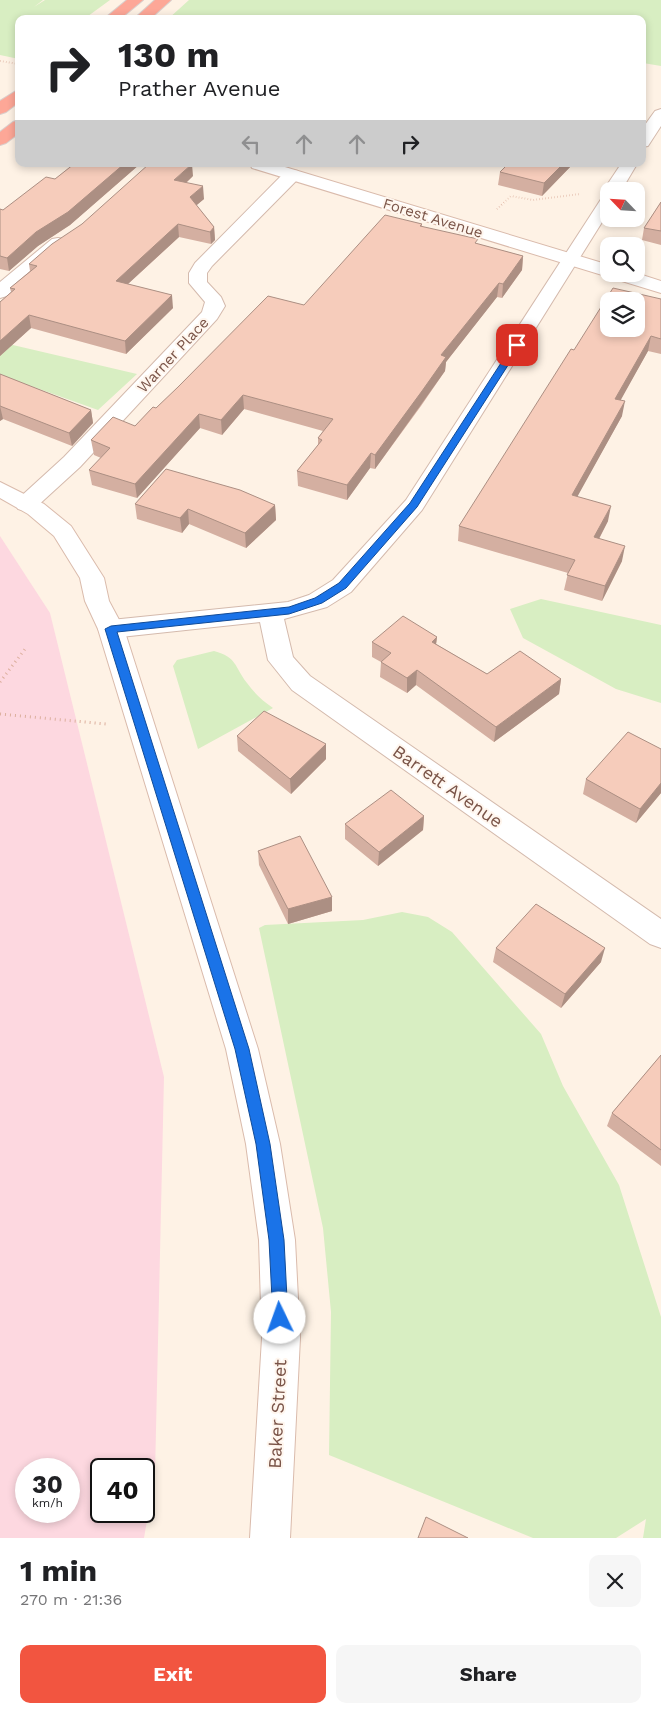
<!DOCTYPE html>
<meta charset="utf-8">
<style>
body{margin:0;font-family:"Work Sans",sans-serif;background:#f6f6f6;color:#202124;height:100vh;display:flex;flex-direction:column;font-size:19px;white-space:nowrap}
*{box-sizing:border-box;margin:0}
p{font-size:16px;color:#757577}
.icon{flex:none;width:28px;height:28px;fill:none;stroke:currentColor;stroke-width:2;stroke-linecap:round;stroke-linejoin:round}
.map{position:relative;height:1538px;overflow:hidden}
.sheet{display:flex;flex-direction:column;background:#fff;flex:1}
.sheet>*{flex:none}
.guide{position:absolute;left:15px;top:15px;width:631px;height:152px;border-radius:10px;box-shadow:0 2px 8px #0003;background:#fff;color:#202124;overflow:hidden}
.needle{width:32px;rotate:295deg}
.tools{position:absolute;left:600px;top:182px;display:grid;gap:10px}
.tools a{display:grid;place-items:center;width:45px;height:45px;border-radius:10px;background:#fff;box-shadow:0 2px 8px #0003;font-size:25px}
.speed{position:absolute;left:15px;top:1458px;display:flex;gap:10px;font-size:25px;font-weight:700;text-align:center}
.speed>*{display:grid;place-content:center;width:65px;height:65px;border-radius:50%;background:#fff;box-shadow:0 2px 8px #0003;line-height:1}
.speed small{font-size:12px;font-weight:400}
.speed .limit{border:2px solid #111;border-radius:8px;background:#fff;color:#111}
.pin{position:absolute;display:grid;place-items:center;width:42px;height:42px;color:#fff;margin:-21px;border-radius:10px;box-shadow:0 2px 8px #0006}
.me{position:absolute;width:55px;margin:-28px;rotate:357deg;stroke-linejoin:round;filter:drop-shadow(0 0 4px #0008)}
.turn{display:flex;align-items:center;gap:18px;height:105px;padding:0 20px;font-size:22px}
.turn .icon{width:65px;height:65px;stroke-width:2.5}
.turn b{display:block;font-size:35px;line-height:42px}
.lanes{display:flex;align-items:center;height:48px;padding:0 20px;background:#0003;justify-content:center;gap:25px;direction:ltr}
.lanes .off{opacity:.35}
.round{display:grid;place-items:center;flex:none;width:52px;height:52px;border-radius:10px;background:#f6f6f6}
.head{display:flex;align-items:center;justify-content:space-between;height:85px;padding:0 20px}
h1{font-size:30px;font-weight:700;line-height:38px}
.action{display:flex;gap:10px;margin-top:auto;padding:10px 20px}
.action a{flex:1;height:58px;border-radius:10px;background:#f25540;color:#fff;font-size:20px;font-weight:700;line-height:58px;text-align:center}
.action a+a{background:#f6f6f6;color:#202124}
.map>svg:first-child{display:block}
.medical{fill:#fdd8e0;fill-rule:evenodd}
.green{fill:#d8eec2}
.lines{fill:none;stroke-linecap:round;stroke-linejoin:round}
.street-casing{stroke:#d4baad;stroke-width:2}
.secondary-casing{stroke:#dabbac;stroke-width:2}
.highway-casing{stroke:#dacfcc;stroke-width:2}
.path-far1{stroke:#dcaf9d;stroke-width:2;stroke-dasharray:0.5 2.5;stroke-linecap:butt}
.path{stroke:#dcaf9d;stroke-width:3;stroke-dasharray:1 4;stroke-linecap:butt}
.street{fill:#fff;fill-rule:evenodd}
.secondary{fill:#fff;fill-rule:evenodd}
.highway{fill:#fda797;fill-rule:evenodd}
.wall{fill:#d4afa1}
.shaded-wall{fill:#ac8f83}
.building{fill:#f6ccbb;stroke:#ac8f83;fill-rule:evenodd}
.route{fill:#1a73e8;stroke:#114b97}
.labels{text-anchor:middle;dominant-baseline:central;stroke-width:4;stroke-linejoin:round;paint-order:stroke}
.far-street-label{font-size:15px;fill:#7a5448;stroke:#fff6ee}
.street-label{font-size:18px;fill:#7a5448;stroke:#fff6ee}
</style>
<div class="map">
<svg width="661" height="1538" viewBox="0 0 661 1538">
<rect width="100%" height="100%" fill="#fef2e5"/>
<path class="medical" d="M 0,536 L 50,613 L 164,1077 L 155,1474 L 144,1538 L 0,1538 ZM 26,1469 L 69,1469 L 69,1511 L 26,1511 ZM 101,1469 L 144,1469 L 144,1511 L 101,1511 Z"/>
<path class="green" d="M 0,0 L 43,0 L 34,7 L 45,0 L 110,0 L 84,19 L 19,19 L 19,59 L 0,55 Z
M 189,0 L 661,0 L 661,66 L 643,63 L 642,19 L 168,19 Z
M 0,342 L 137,374 L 98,410 L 0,375 Z
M 541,599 L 661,625 L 661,703 L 616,689 L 523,638 L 510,609 Z
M 214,651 C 237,657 234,666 247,683 C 254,693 263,701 273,708 L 198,749 L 173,666 L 177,660 Z
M 402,912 L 428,917 L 452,932 L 541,1034 L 563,1086 L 619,1185 L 661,1317 L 661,1538 L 643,1538 L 646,1519 L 616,1538 L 533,1538 L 329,1455 L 331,1312 L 323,1228 L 259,928 L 265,925 L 363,920 Z"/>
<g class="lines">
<defs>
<path id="street" d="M 661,109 L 661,126 L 648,146 L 642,147 L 642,129 L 655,111 Z
M 621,164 L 637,164 L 621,191 L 609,191 L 609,211 L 422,510 L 351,592 L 327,607 L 284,619 L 293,657 L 310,676 L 661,919 L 661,948 L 650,944 L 292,690 L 268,660 L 260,622 L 111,638 L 102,635 L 98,629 L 102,623 L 111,620 L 288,602 L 309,595 L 333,580 L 406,500 L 605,193 L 603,191 Z
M 292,170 L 298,171 L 301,175 L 298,179 L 212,266 L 207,273 L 207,282 L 221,297 L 225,306 L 217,319 L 80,467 L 34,509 L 26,511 L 18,509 L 15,504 L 18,499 L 64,457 L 202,312 L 205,302 L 189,283 L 189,273 L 195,263 L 286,171 Z
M 58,238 L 64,239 L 67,243 L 64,247 L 7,296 L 0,298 L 0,282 L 52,239 Z"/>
<path id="secondary" d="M 250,164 L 275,164 L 609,265 L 609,274 L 636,273 L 661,281 L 661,293 L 252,168 Z
M 0,482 L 44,504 L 71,526 L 104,578 L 109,601 L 124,629 L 258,1049 L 280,1144 L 295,1240 L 300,1338 L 290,1538 L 250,1538 L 262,1338 L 259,1240 L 246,1144 L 226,1049 L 98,629 L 85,601 L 80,578 L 54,536 L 28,514 L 0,498 Z"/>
<path id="highway" d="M 127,0 L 143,0 L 120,19 L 104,19 Z
M 155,0 L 171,0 L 150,19 L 134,19 Z
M 19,89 L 19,102 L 6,112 L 0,114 L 0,101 Z
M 19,120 L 19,133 L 6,143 L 0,145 L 0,132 L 13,122 Z"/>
</defs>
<use href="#street" class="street-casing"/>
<use href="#secondary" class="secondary-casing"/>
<use href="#highway" class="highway-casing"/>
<path class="path-far1" d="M 0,61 L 19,64
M 497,209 L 511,196 L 533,200 L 580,194"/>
<path class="path" d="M 0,682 L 25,649
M 0,714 L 106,724"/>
<use href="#street" class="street"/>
<use href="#secondary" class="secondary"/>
<use href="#highway" class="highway"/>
</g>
<path class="wall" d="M 74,164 L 140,164 L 70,225 L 38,246 L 9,271 L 0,269 L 0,209 L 3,210 L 55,179 Z
M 508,164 L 573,164 L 572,165 L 542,196 L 498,185 L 500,172 Z
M 193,176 L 186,183 L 204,199 L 196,205 L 214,227 L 215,240 L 211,244 L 179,237 L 128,284 L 173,308 L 126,354 L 31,328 L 0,356 L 0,302 L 11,292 L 10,288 L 30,271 L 29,264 Z
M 661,202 L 661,245 L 642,240 L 644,228 Z
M 422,224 L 422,227 L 478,244 L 523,256 L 522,270 L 502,298 L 497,297 L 446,362 L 445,371 L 421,406 L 375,469 L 370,468 L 347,500 L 298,486 L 297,471 L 318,446 L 318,438 L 323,431 L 244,409 L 222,435 L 200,428 L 137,498 L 92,485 L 89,470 L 101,458 L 94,455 L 91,440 L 135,426 L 156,408 Z
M 661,299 L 661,354 L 648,351 L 620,400 L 622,416 L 577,496 L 608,521 L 599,539 L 622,561 L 602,601 L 564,590 L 568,573 L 458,541 L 459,526 L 574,350 Z
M 0,374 L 91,410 L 93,423 L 72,446 L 3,419 L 0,421 Z
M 135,504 L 275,505 L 276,520 L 246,548 L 189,524 L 182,533 L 137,519 Z
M 437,637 L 436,644 L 487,674 L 561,679 L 559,694 L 494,742 L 416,685 L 407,693 L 380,677 L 381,662 L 372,657 L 372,642 Z
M 237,736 L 326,744 L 326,759 L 291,794 L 238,751 Z
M 661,749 L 661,793 L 636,823 L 583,794 L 586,779 Z
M 424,816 L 423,830 L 378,866 L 345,839 L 345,824 Z
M 258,851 L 332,897 L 332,911 L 288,924 L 259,865 Z
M 496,948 L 601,962 L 561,1008 L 493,962 Z
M 661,1055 L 661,1166 L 607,1126 L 612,1113 Z"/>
<path class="shaded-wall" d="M 124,164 L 140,164 L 70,225 L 38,246 L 9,271 L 7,258 L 36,232 Z
M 192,164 L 193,176 L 175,193 L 174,180 Z
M 563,164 L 573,164 L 572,165 L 542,196 L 544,183 Z
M 203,186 L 204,199 L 191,210 L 190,197 Z
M 178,224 L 179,237 L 117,294 L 116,281 Z
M 214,227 L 215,240 L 211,244 L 210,232 Z
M 523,256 L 522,270 L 502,298 L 503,284 Z
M 499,283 L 497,297 L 446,362 L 445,371 L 375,469 L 375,455 L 441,355 Z
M 172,295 L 173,308 L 126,354 L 125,341 Z
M 29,315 L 31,328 L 0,356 L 0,341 Z
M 651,336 L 648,351 L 613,414 L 615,399 Z
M 243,395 L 244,409 L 222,435 L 221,420 Z
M 625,401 L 622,416 L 570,510 L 572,495 Z
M 0,406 L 3,419 L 0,421 Z
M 91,410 L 93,423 L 72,446 L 69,433 Z
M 199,414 L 200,428 L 137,498 L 135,484 Z
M 371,453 L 370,468 L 347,500 L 347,485 Z
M 275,505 L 276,520 L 246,548 L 245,533 Z
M 611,506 L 608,521 L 592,552 L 594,537 Z
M 188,509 L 189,524 L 182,533 L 180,518 Z
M 625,546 L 622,561 L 602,601 L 605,586 Z
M 437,637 L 435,652 L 432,642 Z
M 417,670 L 416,685 L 407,693 L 407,678 Z
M 561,679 L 559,694 L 494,742 L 496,727 Z
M 326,744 L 326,759 L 291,794 L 290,779 Z
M 661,783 L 661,793 L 636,823 L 640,809 Z
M 424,816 L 423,830 L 378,866 L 379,852 Z
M 332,897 L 332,911 L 288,924 L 288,909 Z
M 605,948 L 601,962 L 561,1008 L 565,994 Z"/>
<path class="building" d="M 74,164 L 124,164 L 68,212 L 36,232 L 7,258 L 0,256 L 0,209 L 3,210 L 46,177 L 55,179 Z
M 149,164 L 192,164 L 174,180 L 203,186 L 190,197 L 214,227 L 210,232 L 178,224 L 116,281 L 172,295 L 125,341 L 29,315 L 0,341 L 0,302 L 15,289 L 10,288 L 37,266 L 29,264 L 52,244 L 82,224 Z
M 508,164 L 563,164 L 544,183 L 500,172 Z
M 661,202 L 661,231 L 644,228 Z
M 385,215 L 422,224 L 420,226 L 478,239 L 475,243 L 523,256 L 503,284 L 499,283 L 441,355 L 446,357 L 422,391 L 375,455 L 371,453 L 347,485 L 297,471 L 322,440 L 318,438 L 333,419 L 243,395 L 221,420 L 199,414 L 135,484 L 89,470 L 110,448 L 91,440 L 113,417 L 135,426 L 153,407 L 156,408 L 178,387 L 268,296 L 304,305 Z
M 613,288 L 661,299 L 661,339 L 651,336 L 615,399 L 625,401 L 572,495 L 611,506 L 594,537 L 625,546 L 605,586 L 567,575 L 575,560 L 459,526 L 571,349 L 574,350 ZM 609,301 L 636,301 L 636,329 L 609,329 Z
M 0,374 L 91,410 L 69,433 L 0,406 Z
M 166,469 L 240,490 L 275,505 L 245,533 L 188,509 L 180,518 L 135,504 Z
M 403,616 L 437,637 L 432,642 L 487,674 L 520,651 L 561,679 L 496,727 L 417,670 L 407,678 L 381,662 L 391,653 L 372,642 Z
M 264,711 L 326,744 L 290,779 L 237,736 Z
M 628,732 L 661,749 L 661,783 L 640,809 L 586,779 Z
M 391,790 L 424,816 L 379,852 L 345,824 Z
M 300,836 L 332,897 L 288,909 L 258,851 Z
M 536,904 L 605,948 L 565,994 L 496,948 Z
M 661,1055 L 661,1150 L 612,1113 Z
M 426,1517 L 468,1538 L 418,1538 Z"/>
<path class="route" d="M 514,343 L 521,345 L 417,507 L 346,588 L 322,603 L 289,614 L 117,632 L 249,1049 L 270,1144 L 284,1240 L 288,1318 L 286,1324 L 280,1326 L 275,1324 L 273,1318 L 269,1240 L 256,1144 L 235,1049 L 105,629 L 111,626 L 289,607 L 315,598 L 339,583 L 410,503 Z"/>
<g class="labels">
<g class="far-street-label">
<text transform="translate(433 218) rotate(17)">Forest Avenue</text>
<text transform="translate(173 355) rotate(-47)">Warner Place</text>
</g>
<g class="street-label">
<text transform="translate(448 786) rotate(35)">Barrett Avenue</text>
<text transform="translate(277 1414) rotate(-87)">Baker Street</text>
</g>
</g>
</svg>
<div class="tools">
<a><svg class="needle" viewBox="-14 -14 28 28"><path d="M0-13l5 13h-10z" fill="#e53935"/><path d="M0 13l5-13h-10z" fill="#757577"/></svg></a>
<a><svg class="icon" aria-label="search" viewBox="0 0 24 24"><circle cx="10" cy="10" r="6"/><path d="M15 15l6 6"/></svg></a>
<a><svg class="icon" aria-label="layers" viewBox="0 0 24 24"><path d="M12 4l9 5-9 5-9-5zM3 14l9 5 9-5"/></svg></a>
</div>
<div class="speed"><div>30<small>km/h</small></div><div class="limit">40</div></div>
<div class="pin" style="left:517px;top:345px;background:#d93025"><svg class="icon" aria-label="arrive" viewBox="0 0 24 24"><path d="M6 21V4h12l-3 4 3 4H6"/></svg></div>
<svg class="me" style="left:280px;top:1318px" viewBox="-20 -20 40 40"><circle r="19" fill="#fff"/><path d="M0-13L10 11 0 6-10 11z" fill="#1a73e8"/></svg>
<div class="guide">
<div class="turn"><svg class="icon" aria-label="right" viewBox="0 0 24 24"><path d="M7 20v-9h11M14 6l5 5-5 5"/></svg><div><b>130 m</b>Prather Avenue</div></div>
<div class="lanes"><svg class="icon off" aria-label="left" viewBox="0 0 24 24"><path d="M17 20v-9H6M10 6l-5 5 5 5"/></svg><svg class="icon off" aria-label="ahead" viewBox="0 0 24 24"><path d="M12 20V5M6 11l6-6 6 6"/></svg><svg class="icon off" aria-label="ahead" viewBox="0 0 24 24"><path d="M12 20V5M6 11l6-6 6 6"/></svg><svg class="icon" aria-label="right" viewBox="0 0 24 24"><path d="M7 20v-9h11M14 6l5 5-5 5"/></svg></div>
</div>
</div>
<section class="sheet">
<div class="head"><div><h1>1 min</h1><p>270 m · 21:36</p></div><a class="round"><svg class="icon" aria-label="close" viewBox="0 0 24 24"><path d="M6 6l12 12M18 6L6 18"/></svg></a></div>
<div class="action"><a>Exit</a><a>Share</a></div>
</section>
